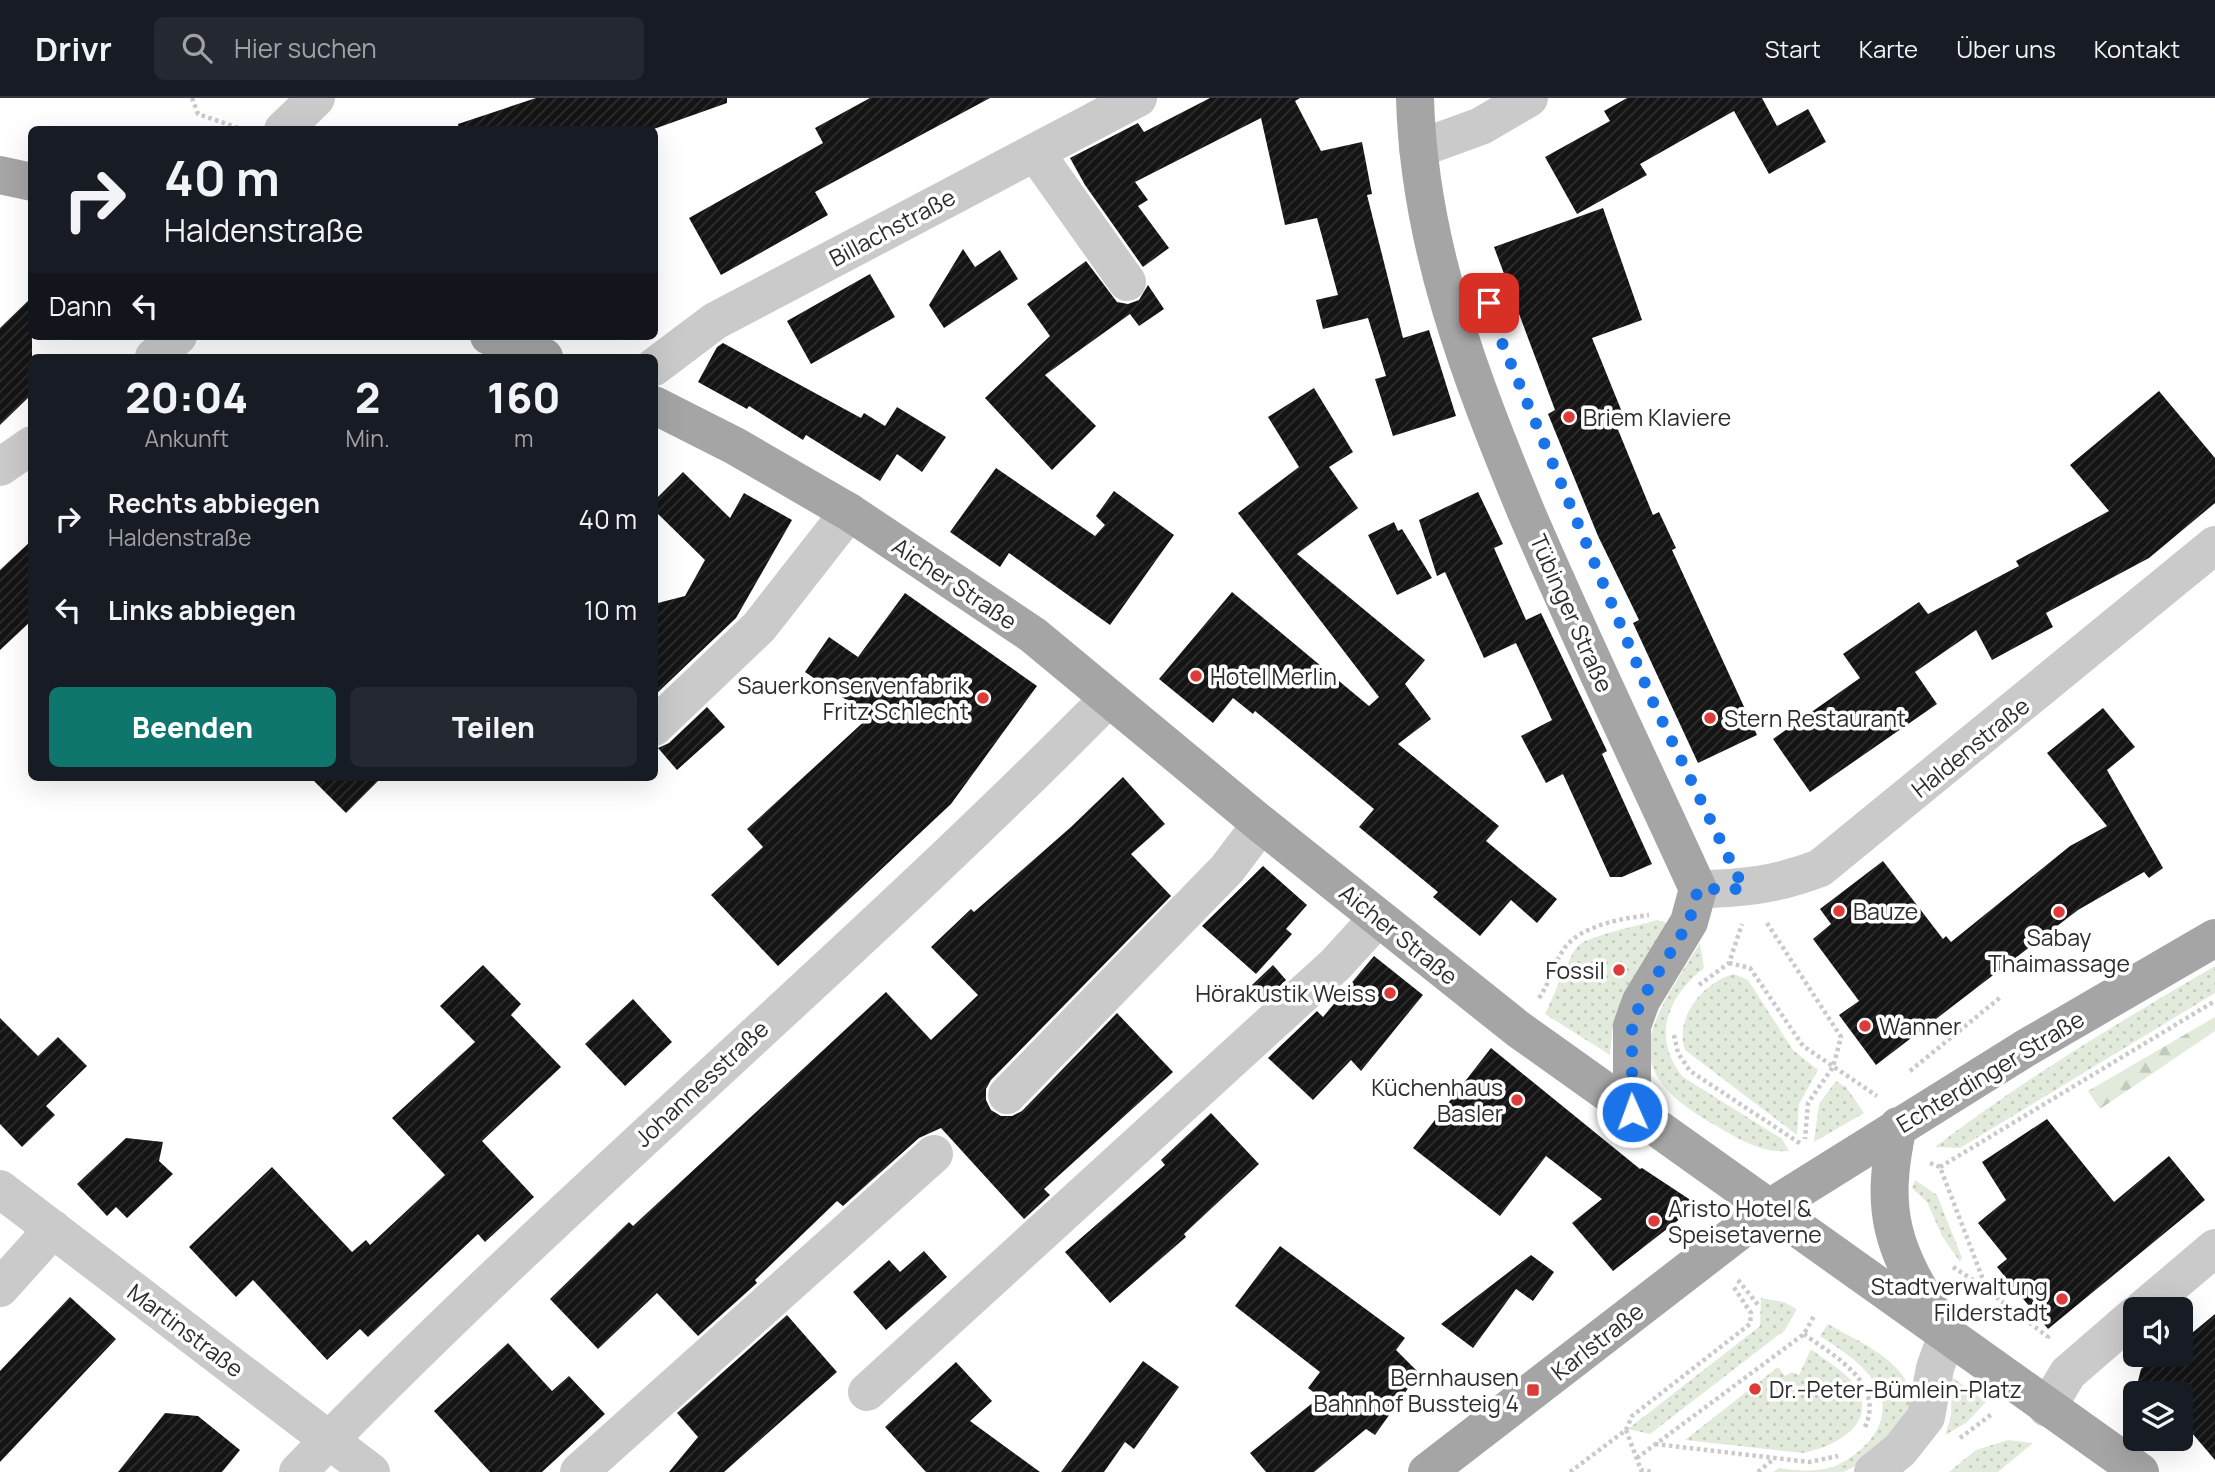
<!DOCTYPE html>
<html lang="de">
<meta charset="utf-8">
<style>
body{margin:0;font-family:Manrope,sans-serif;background:#242831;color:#f1f3f6;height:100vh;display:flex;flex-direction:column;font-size:26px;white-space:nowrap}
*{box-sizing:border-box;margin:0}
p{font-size:23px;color:#9ea1a6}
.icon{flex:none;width:38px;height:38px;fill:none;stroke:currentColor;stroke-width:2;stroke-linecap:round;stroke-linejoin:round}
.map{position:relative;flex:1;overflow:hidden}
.sheet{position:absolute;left:28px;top:256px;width:630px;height:427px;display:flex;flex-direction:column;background:#171b24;border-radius:10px;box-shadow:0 7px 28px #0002}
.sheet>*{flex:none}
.guide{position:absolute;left:28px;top:28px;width:630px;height:214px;border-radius:10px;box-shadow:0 7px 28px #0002;background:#171b24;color:#f1f3f6;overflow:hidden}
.buttons{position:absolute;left:2123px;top:1199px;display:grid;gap:14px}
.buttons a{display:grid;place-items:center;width:70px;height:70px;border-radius:10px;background:#171b24;box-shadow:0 7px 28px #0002;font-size:35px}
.pin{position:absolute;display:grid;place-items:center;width:60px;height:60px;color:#fff;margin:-30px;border-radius:14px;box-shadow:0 4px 10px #0006}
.me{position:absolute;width:77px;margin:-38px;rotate:358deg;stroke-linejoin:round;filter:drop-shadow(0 0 5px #0008)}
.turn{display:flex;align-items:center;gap:24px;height:147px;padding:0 21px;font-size:32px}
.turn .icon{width:91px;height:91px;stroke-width:2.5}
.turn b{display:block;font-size:49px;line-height:60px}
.then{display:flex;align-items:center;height:66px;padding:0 21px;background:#0003;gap:14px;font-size:26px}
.eta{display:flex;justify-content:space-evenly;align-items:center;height:119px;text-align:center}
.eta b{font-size:42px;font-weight:800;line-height:49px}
.action{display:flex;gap:14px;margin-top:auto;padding:14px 21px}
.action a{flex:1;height:80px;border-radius:10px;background:#0f766e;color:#fff;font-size:28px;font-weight:800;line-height:80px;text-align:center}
.action a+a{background:#242831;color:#f1f3f6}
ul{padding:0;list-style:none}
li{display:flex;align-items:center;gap:21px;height:91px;padding:0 21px}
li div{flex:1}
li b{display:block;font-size:26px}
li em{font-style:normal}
header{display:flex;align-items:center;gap:42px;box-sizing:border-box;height:98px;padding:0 35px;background:#171b24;border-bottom:2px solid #363941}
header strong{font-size:33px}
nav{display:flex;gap:38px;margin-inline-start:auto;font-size:24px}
.search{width:490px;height:63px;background:#242831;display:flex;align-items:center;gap:18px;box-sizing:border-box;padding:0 24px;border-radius:10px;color:#9ea1a6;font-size:26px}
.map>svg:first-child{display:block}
.grass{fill:url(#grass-dots)}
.forest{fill:url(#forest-firs)}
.building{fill:url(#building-hatch)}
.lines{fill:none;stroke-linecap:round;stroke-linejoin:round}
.path{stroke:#cacaca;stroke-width:4.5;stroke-dasharray:3.5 3.5;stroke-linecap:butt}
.minor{stroke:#cacaca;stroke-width:38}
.major{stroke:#a5a5a5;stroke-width:38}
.route{stroke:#1a73e8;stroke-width:12;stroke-dasharray:0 21.6}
.poi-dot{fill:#db3b39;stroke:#fff;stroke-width:2.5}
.labels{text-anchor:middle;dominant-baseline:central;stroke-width:7;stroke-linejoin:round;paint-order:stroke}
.street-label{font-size:23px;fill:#2d2d2d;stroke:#fff}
.poi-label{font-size:23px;fill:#2d2d2d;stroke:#fff;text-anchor:start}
</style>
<header>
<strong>Drivr</strong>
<div class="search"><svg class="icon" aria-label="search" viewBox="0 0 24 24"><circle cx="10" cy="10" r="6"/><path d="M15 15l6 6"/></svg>Hier suchen</div>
<nav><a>Start</a><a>Karte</a><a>Über uns</a><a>Kontakt</a></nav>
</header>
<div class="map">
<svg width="2215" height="1374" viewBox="0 0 2215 1374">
<defs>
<pattern id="grass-dots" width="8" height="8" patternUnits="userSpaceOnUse" patternTransform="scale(1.75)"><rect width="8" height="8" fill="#e2eadc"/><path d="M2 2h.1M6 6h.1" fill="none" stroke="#c2c9bd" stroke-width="1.8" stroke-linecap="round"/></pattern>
<pattern id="forest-firs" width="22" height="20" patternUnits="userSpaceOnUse" patternTransform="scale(1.75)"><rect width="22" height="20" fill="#e2eadc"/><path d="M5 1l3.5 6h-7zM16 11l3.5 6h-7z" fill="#c2c9bd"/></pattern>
<pattern id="building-hatch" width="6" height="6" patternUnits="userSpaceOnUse" patternTransform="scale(1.75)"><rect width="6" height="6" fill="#141414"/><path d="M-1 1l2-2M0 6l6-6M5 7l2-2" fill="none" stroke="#2e2e2e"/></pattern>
</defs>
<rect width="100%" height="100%" fill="#fff"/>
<path class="grass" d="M 1657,822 L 1674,827 L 1613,927 L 1610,957 L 1545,916 C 1552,903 1571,853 1579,847 C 1589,838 1641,827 1657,822 Z
M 1700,845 L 1704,870 C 1667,899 1651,940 1683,979 L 1782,1041 L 1789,1053 C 1762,1056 1737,1040 1715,1027 C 1611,969 1651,925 1700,845 Z
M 2215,868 L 2215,895 L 1960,1050 L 1935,1049 C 2024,981 2119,924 2215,868 Z
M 1734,876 L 1748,882 L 1793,952 L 1818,972 L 1799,1006 L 1797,1037 L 1685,952 C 1674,920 1703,884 1734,876 Z
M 1836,983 L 1846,989 L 1864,1015 L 1814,1044 L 1819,1006 Z
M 1915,1082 L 1937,1097 L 1962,1160 L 1960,1164 L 1942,1138 L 1927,1104 L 1912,1090 Z
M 1761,1200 L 1784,1204 L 1797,1211 L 1785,1232 L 1650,1336 L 1628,1331 L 1760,1228 Z
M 1828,1226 C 1855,1242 1899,1259 1910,1292 C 1919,1316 1865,1367 1843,1374 C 1827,1374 1791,1374 1773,1374 L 1779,1370 C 1796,1373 1816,1374 1833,1369 C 1860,1358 1890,1330 1881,1299 C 1872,1270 1844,1254 1820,1238 Z
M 1811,1251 C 1824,1262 1844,1272 1854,1286 C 1881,1324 1836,1349 1803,1355 L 1685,1342 L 1778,1269 L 1785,1278 L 1792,1274 L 1799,1277 Z
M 1952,1279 L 1986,1304 L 1966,1325 L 1945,1337 L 1951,1318 Z
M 2008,1342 L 2033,1345 L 1998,1374 L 1949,1374 L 1976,1352 Z"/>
<path class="forest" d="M 2215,919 L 2215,933 L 2100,1011 L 2088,993 Z"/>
<path class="building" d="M 536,0 L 727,0 L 727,5 L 651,32 L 459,32 L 458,26 Z
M 870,0 L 990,0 L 815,94 L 828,117 L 721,177 L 689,120 L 823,45 L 815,30 Z
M 1210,0 L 1300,0 L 1295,3 L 1321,53 L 1362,44 L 1372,96 L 1367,97 L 1403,240 L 1429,232 L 1456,318 L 1393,338 L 1375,281 L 1386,278 L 1368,220 L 1323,231 L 1316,202 L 1338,197 L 1317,120 L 1285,127 L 1261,20 L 1135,84 L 1148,102 L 1138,108 L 1169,150 L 1143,169 L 1085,87 L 1070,60 L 1138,25 L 1144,34 Z
M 1627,0 L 1762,0 L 1777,28 L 1808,11 L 1826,44 L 1769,76 L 1734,13 L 1640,66 L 1647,77 L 1577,116 L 1545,59 L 1610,23 L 1604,13 Z
M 1603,110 L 1642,222 L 1592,240 L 1622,314 L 1612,317 L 1653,417 L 1659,414 L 1676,450 L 1672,452 L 1757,637 L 1698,665 L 1633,525 L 1639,522 L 1598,438 L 1548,316 L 1555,312 L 1494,149 Z
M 963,151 L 975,169 L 1000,152 L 1018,181 L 944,230 L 929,207 Z
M 1086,163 L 1117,204 L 1128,206 L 1139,202 L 1148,187 L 1164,211 L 1139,228 L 1130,216 L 1045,277 L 1096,328 L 1052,372 L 985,300 L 1050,238 L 1027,206 Z
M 870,176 L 895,219 L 811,266 L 787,223 Z
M 32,199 L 32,296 L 0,327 L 0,230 Z
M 723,245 L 861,320 L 864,315 L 885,328 L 897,309 L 946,339 L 922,374 L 897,356 L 880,383 L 806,337 L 803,342 L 749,308 L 747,311 L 698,284 L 717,249 Z
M 1314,290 L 1353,354 L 1329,369 L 1358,410 L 1297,456 L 1425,562 L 1405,586 L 1431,621 L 1398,646 L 1499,728 L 1486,743 L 1557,801 L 1537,825 L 1511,802 L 1480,838 L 1433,799 L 1438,794 L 1359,729 L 1374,711 L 1255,613 L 1253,616 L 1233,600 L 1213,625 L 1159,581 L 1232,494 L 1369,608 L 1379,599 L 1238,415 L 1299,369 L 1268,319 Z
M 2159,293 L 2215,360 L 2215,405 L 2149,460 L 2046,515 L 2053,529 L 1992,562 L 1976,532 L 1915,574 L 1937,606 L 1810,694 L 1773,641 L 1860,580 L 1843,556 L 1919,504 L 1928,516 L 2019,468 L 2016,463 L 2109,413 L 2070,367 Z
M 996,370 L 1095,438 L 1105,427 L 1096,418 L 1114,393 L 1174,437 L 1110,527 L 1009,455 L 1000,469 L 950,434 Z
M 683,374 L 730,420 L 744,395 L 792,422 L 736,520 L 654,598 L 654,506 L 685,498 L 705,462 L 654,412 L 654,403 Z
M 1478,394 L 1503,446 L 1494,450 L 1526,522 L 1541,515 L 1607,653 L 1602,656 L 1652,766 L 1622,779 L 1610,779 L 1563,676 L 1546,685 L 1521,638 L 1552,622 L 1516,545 L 1484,560 L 1445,474 L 1437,478 L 1419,422 Z
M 1394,424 L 1398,433 L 1402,431 L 1432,480 L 1397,497 L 1368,437 Z
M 32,442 L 32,522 L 0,552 L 0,472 Z
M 905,495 L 1037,588 L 951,706 L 778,868 L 711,797 L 763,749 L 747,731 L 870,618 L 805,574 L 829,539 L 858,559 Z
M 707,609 L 725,629 L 677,672 L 658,650 L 669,645 Z
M 2103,610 L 2135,649 L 2107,672 L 2163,770 L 2149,780 L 2144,774 L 2078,812 L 1876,967 L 1839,917 L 1859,903 L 1813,841 L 1831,826 L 1820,811 L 1883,763 L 1943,841 L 1946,838 L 1951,844 L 2070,748 L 2107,728 L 2047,655 Z
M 310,679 L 382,679 L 346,715 Z
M 1123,679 L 1165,726 L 1131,756 L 1171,798 L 991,982 L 986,991 L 986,1002 L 991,1012 L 1001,1018 L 1012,1018 L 1022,1013 L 1117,915 L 1173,974 L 1044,1091 L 1050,1097 L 1024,1121 L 941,1030 L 919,1040 L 843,1108 L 837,1103 L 755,1182 L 757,1185 L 698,1238 L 657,1195 L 598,1251 L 550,1201 L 629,1124 L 633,1128 L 886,894 L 931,942 L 978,897 L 931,849 L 971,811 L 974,814 L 1071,729 Z
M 1263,768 L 1307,807 L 1286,831 L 1292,836 L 1256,876 L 1202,828 Z
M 1374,858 L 1423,897 L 1361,973 L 1351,962 L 1313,1002 L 1268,960 L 1317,913 L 1323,919 Z
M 483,867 L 521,906 L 511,917 L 561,969 L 482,1043 L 534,1099 L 485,1144 L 478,1136 L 368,1239 L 360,1231 L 327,1262 L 253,1182 L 236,1199 L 189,1149 L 272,1069 L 352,1154 L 366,1142 L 370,1147 L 445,1077 L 392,1020 L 475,944 L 440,908 Z
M 1273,867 L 1286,882 L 1265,902 L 1252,887 Z
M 633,901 L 672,944 L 625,988 L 585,946 Z
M 0,920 L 38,958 L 58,939 L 87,968 L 46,1008 L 55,1017 L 22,1049 L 0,1026 Z
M 1491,950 L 1640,1071 L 1642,1070 L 1692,1103 L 1681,1120 L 1613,1173 L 1572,1125 L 1602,1101 L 1546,1058 L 1500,1118 L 1413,1050 Z
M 1211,1015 L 1259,1066 L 1184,1136 L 1186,1139 L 1110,1205 L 1065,1154 L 1165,1067 L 1161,1062 Z
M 2047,1021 L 2114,1104 L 2169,1058 L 2205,1102 L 2048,1231 L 1997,1169 L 2007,1161 L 1978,1125 L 2006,1102 L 1982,1064 Z
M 126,1040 L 163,1044 L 159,1063 L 173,1076 L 127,1120 L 116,1109 L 107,1118 L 77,1086 Z
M 1280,1148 L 1405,1240 L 1396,1252 L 1419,1275 L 1375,1337 L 1366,1331 L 1314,1374 L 1266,1374 L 1250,1355 L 1320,1299 L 1308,1290 L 1320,1274 L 1235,1208 Z
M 924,1153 L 947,1179 L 886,1232 L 853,1194 L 889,1162 L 900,1174 Z
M 1531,1157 L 1554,1174 L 1533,1203 L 1516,1191 L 1473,1250 L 1441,1226 Z
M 70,1199 L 116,1241 L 0,1364 L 0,1273 Z
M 2215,1216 L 2215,1362 L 2180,1321 L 2180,1295 L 2148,1295 L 2138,1283 L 2141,1271 L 2158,1256 L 2180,1256 L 2180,1245 Z
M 787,1217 L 837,1274 L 724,1374 L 669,1374 L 698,1339 L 677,1315 Z
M 508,1245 L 552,1293 L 569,1278 L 605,1316 L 542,1374 L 490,1374 L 434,1313 Z
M 1143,1263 L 1179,1289 L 1134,1351 L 1125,1344 L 1104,1374 L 1061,1374 Z
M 956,1264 L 992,1303 L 970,1323 L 1040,1374 L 926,1374 L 885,1329 Z
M 165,1315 L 198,1318 L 240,1352 L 222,1374 L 118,1374 Z"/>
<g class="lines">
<path class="path" d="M 192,0 L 198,16 L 244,32
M 1767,825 L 1841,939 L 1833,969 L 1808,1005 L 1805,1041
M 1729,865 L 1750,870 L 1803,948 L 1877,998
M 1699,887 L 1729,865 L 1742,826
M 1539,900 C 1550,885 1553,866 1564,851 C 1579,828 1623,820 1649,817
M 1674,937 L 1678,955 L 1690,973 L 1801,1046
M 1910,973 L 2002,898
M 1930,1065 L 1940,1069 L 1987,1192 L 2048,1239 L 2046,1241
M 1940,1069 L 2215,903
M 1953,1169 L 1987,1191
M 1738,1182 L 1759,1208
M 1804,1236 C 1835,1259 1885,1285 1865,1329
M 1626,1332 L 1632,1318 L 1750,1226 L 1751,1215 L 1733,1188
M 1626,1332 L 1641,1372 L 1653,1374
M 1960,1340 L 1992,1316
M 1655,1346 L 1809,1364 L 1838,1358
M 1637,1360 L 1804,1236 L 1814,1218
M 1570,1374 L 1626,1332
M 1758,1374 L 1775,1360"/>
<path class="minor" d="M 283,32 L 316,0
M 1418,51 L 1481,28 L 1529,0
M 1035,54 L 1127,184
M 154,259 L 178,238
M 654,269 L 715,223 L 1138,0
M 0,369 L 32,347
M 654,629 L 759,529 L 849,414
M 1698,791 C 1742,791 1779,786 1820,770 L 2215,447
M 1007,997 L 1227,771 L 1261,726
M 0,1091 L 371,1374
M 0,1190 L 53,1131
M 2143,1211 L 2215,1150
M 867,1294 L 1335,867 L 1378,820
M 2047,1310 L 2068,1275 L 2135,1217
M 298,1374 C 558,1105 846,866 1109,600
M 579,1374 L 934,1056
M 1873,1374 L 1900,1352 L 1926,1319 L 1935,1270 L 1947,1237"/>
<path class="major" d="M 1415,0 C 1419,148 1471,281 1527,416 C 1581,542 1641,666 1698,791 L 1689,824 L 1641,903 L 1632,928 L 1632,1014
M 0,77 L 32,84
M 489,238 L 544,259
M 654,307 L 735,348 L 849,414 L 1033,537 L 1261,726 L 1518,931 L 2140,1374
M 1898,1028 C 1879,1114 1892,1150 1938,1223
M 1427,1374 L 1768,1111 L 2024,951 L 2215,840"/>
</g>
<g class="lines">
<path class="route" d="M 1489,205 L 1495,228 L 1652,602 L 1744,791 L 1698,791 L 1689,824 L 1641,903 L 1632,928 L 1632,1014"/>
</g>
<g class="poi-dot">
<circle cx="1569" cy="319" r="7"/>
<circle cx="1196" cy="578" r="7"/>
<circle cx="983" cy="600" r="7"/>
<circle cx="1710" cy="620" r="7"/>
<circle cx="1839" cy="813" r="7"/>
<circle cx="2059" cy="814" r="7"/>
<circle cx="1619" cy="872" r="7"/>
<circle cx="1390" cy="895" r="7"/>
<circle cx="1865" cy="928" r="7"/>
<circle cx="1517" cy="1002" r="7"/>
<circle cx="1654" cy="1123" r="7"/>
<circle cx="2062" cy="1201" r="7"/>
<circle cx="1755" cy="1291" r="7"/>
<rect x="1526" y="1285" width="14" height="14" rx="3.5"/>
</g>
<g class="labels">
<g class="street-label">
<text transform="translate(892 129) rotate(-28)">Billachstraße</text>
<text transform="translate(955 485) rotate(34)">Aicher Straße</text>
<text transform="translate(1572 515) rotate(66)">Tübinger Straße</text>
<text transform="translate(1970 649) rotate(-39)">Haldenstraße</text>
<text transform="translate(1399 836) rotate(39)">Aicher Straße</text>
<text transform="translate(1990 973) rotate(-31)">Echterdinger Straße</text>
<text transform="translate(701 985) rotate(-43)">Johannesstraße</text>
<text transform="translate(186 1232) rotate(37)">Martinstraße</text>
<text transform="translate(1597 1243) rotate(-38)">Karlstraße</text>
</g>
<g class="poi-label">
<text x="1583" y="319">Briem Klaviere</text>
<text x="1210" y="578">Hotel Merlin</text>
<text x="969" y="587" text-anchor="end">Sauerkonservenfabrik<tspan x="969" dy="26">Fritz Schlecht</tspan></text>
<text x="1724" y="620">Stern Restaurant</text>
<text x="1853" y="813">Bauze</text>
<text x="2059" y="839" text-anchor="middle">Sabay<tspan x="2059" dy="26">Thaimassage</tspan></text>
<text x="1605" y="872" text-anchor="end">Fossil</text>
<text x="1376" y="895" text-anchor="end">Hörakustik Weiss</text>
<text x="1879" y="928">Wanner</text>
<text x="1503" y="989" text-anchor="end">Küchenhaus<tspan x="1503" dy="26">Basler</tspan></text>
<text x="1668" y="1110">Aristo Hotel &amp;<tspan x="1668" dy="26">Speisetaverne</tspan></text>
<text x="2048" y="1188" text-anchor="end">Stadtverwaltung<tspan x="2048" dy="26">Filderstadt</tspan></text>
<text x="1519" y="1279" text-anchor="end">Bernhausen<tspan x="1519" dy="26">Bahnhof Bussteig 4</tspan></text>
<text x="1769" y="1291">Dr.-Peter-Bümlein-Platz</text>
</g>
</g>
</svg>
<div class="buttons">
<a><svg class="icon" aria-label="sound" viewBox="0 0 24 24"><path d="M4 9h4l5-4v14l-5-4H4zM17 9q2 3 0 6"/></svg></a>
<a><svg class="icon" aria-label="layers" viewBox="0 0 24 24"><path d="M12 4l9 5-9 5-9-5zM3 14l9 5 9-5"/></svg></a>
</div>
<div class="pin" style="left:1489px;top:205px;background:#d93025"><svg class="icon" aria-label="arrive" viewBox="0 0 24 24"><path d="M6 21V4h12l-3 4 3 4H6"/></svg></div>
<svg class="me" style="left:1632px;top:1014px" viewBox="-20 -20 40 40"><circle r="17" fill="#1a73e8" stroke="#fff" stroke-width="3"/><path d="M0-11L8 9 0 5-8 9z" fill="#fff"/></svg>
<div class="guide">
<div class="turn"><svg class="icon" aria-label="right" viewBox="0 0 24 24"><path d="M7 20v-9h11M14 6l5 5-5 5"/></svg><div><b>40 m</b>Haldenstraße</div></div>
<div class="then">Dann<svg class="icon" aria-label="left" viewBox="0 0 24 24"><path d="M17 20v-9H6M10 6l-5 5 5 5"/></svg></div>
</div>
<section class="sheet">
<div class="eta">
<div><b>20:04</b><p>Ankunft</p></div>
<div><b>2</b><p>Min.</p></div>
<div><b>160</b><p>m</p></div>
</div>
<ul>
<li><svg class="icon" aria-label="right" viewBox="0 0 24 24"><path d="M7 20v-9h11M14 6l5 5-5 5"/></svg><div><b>Rechts abbiegen</b><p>Haldenstraße</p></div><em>40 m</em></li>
<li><svg class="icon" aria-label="left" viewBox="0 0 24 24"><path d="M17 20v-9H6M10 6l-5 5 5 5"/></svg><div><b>Links abbiegen</b></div><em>10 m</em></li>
</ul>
<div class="action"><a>Beenden</a><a>Teilen</a></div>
</section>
</div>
